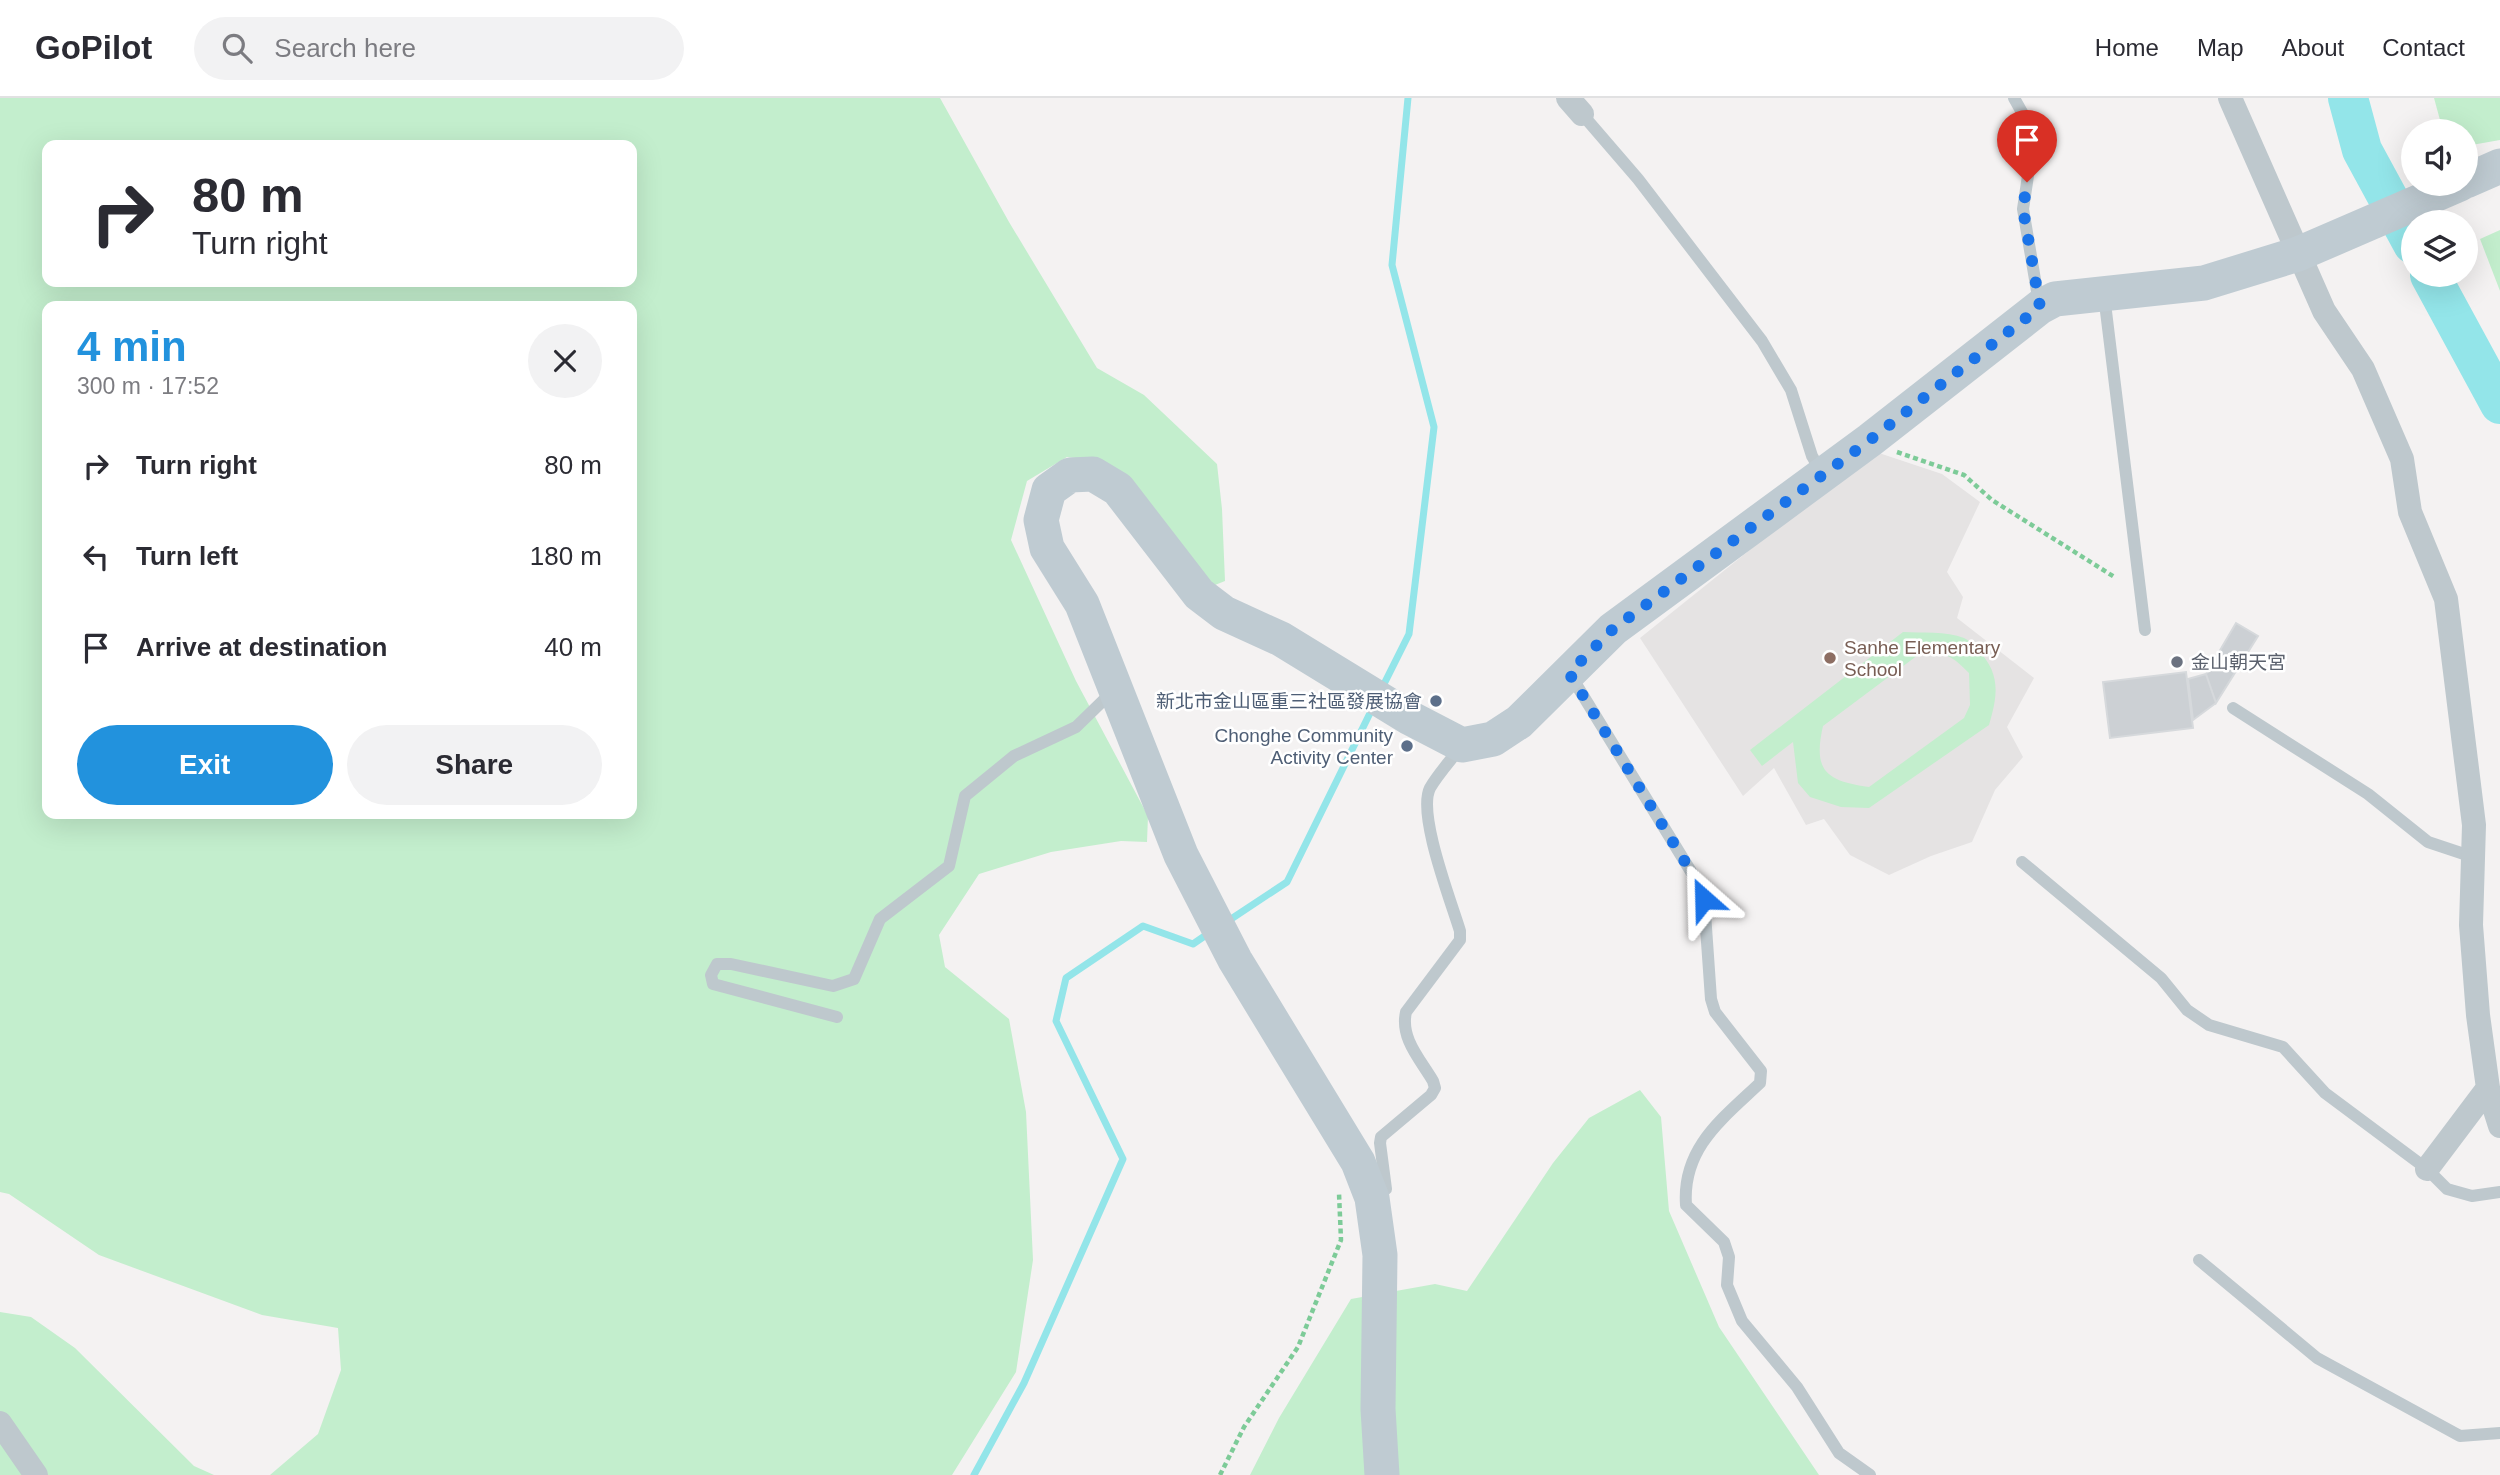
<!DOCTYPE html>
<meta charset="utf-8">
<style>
body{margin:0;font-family:Helvetica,"Noto Sans TC",sans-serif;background:#f2f2f3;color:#2b2b33;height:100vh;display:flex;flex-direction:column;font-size:26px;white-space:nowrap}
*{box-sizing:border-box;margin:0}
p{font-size:23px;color:#7c7c81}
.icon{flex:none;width:38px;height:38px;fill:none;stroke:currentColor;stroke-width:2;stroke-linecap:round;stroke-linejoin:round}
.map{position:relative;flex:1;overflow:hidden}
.drawer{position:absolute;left:42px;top:203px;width:595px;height:518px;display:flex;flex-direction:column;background:#fff;border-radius:14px;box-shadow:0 7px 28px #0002}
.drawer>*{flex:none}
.hud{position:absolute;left:42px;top:42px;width:595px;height:147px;border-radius:14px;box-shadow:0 7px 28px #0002;background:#fff;color:#2b2b33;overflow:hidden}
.tools{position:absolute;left:2401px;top:21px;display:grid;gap:14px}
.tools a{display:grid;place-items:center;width:77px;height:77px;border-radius:50%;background:#fff;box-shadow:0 7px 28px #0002;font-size:35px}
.pin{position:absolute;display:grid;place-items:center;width:60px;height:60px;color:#fff;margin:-72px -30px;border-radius:50% 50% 50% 0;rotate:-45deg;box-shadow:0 0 7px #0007}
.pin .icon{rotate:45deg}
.me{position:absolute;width:77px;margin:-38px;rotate:335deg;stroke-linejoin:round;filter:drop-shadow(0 0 5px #0008)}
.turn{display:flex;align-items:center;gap:24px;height:147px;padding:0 35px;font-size:32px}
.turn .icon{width:91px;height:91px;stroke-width:2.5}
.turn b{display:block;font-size:49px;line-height:60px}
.round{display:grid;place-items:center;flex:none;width:74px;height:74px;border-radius:37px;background:#f2f2f3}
.headline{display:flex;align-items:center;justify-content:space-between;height:119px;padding:0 35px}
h1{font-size:42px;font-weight:800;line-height:52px;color:#2292dd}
.primary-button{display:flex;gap:14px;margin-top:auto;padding:14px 35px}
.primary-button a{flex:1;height:80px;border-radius:42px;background:#2292dd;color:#fff;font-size:28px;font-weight:800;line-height:80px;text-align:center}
.primary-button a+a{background:#f2f2f3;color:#2b2b33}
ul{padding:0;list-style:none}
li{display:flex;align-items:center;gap:21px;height:91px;padding:0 35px}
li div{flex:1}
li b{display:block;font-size:26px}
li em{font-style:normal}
header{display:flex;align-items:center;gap:42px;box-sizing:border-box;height:98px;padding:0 35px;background:#fff;border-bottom:2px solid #e1e1e2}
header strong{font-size:33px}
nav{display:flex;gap:38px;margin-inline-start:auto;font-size:24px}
.search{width:490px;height:63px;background:#f2f2f3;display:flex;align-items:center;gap:18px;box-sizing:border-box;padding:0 24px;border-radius:38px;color:#7c7c81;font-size:26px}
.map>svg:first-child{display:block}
.education{fill:#e5e3e3}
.green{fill:#c3eecd;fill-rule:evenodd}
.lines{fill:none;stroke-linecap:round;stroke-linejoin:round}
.stream{stroke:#93e5e9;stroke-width:7}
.river{stroke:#93e5e9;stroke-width:40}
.building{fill:#ccd0d4;stroke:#d6d9dc;stroke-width:2}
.path{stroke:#7dcb98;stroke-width:4.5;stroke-dasharray:5 3.5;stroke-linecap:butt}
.lane{stroke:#bec8cd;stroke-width:12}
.street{stroke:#bec8cd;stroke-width:24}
.secondary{stroke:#bfcbd2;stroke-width:35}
.route{stroke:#1a73e8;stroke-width:12;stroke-dasharray:0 21.6}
.education-dot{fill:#8d6e63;stroke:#fff;stroke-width:2.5}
.worship-dot{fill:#6b7280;stroke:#fff;stroke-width:2.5}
.service-dot{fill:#5c6f8a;stroke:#fff;stroke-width:2.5}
.labels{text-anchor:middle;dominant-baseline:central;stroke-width:5;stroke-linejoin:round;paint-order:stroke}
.education-label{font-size:19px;fill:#785e54;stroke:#fff;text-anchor:start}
.worship-label{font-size:19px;fill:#5b616d;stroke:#fff;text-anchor:start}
.service-label{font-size:19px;fill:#4e5e75;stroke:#fff;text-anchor:end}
</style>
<header>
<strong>GoPilot</strong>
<div class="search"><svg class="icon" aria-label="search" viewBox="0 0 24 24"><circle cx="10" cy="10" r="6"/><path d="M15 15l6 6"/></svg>Search here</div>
<nav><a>Home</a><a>Map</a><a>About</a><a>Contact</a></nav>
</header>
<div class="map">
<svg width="2500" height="1377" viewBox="0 0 2500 1377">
<rect width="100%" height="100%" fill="#f4f2f2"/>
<path class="education" d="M 1873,353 L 1942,376 L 1980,404 L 1947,474 L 1963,499 L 1957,520 L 2034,580 L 2007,629 L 2023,659 L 1995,692 L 1972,744 L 1931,758 L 1889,777 L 1850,757 L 1824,721 L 1806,727 L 1774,670 L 1743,698 L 1640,540 Z"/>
<path class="green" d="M 0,0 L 940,0 L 1009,124 L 1097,270 L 1144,297 L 1217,366 L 1222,411 L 1225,483 L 1210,489 L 1098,363 L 1067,359 L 1027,383 L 1011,442 L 1076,583 L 1148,718 L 1147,744 L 1121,743 L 1051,754 L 979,776 L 939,837 L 945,869 L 1009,921 L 1026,1014 L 1033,1162 L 1016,1274 L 952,1377 L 270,1377 L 318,1336 L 341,1272 L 338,1230 L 262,1217 L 99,1157 L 9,1096 L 0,1094 ZM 47,47 L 632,47 L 632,184 L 47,184 ZM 47,208 L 632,208 L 632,716 L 47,716 Z
M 2434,0 L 2500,0 L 2500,42 L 2466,48 L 2466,33 L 2443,33 Z
M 2500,132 L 2500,193 L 2480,141 Z
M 1903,534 C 1922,535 1946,533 1964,540 C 1969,542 1973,547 1977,551 C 2001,575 1998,597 1989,627 L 1869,710 L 1841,709 L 1810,699 L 1798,685 L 1793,644 L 1762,668 L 1750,652 ZM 1922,554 C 1946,554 1952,558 1969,575 L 1970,607 L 1964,620 L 1869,689 C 1825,683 1813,672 1823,628 Z
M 1640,992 L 1661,1019 L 1669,1113 L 1719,1229 L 1819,1377 L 1250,1377 L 1279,1320 L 1351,1201 L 1435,1186 L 1467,1193 L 1553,1065 L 1589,1020 Z
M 0,1214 L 31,1219 L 75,1250 L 194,1368 L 214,1377 L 0,1377 Z"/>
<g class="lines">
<path class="stream" d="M 1382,590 L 1409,536 L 1434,329 L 1392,167 L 1408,0
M 1225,825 L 1287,784 L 1374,607
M 974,1377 L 1024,1285 L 1123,1061 L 1056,923 L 1066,880 L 1143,828 L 1193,846 L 1209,835"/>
<path class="river" d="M 2348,0 L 2362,52 L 2413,146
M 2430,177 L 2500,306"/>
</g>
<path class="building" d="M 2236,525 L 2258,538 L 2216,605 L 2206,576 Z
M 2186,574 L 2193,630 L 2110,640 L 2103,584 Z
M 2206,576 L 2216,605 L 2193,622 L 2188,581 Z"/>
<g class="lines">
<path class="path" d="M 1897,354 L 1964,377 L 1992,402 L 2116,480
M 1220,1377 L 1244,1329 L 1298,1249 L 1341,1142 L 1339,1095"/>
<path class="lane" d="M 2014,0 L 2028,25 L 2031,58 L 2023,111 L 2039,205
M 1582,16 L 1638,81 L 1762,243 L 1791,292 L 1812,358 L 1822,375
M 2104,197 L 2145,532
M 1571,578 L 1698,785 L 1704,801 L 1711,901 L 1715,914 L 1761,973 L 1760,985 C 1722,1021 1682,1050 1686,1107 L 1724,1144 L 1729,1159 L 1727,1187 L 1742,1223 L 1797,1289 L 1839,1355 L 1870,1377
M 2233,610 L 2368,696 L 2428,744 L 2473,759
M 2022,764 L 2161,880 L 2187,912 L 2209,927 L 2283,949 L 2325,995 L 2427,1071 L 2447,1091 L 2472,1098 L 2500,1094
M 837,919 L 713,886 L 711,877 L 717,866 L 731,866 L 833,888 L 854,881 L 880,821 L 949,768 L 965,698 L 1014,658 L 1076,629 L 1113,593
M 1379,1097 L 1386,1091 L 1380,1045 L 1381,1039 L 1431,997 L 1435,990 L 1433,983 C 1420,961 1400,940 1406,914 L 1460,842 L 1460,833 C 1451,803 1417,716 1430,690 C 1438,676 1451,662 1460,650
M 2199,1162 L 2317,1260 L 2460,1338 L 2500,1335"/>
<path class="street" d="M 1568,0 L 1582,16
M 2230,0 L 2324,213 L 2363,271 L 2402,361 L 2410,414 L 2446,501 L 2474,727 L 2471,827 L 2478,917 L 2488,990 L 2427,1071
M 2488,990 L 2500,1028
M 0,1325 L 36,1377"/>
<path class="secondary" d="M 2466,83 L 2500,68
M 1382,1377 L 1378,1311 L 1380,1157 L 1372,1100 L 1358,1064 L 1235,862 L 1181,757 L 1082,506 L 1047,450 L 1041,422 L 1049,392 L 1070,377 L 1093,376 L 1118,391 L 1199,496 L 1224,515 L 1281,541 L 1410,620 L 1462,647 L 1493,641 L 1519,624 L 1613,531 L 1870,342 L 2040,209 L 2055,201 L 2204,185 L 2298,156 L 2460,86"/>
</g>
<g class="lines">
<path class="route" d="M 1704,801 L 1698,785 L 1569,575 L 1613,531 L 1870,342 L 2040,209 L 2023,111 L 2027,84"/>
</g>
<circle class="education-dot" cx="1830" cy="560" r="7"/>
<circle class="worship-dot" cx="2177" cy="564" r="7"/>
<g class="service-dot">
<circle cx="1436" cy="603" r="7"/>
<circle cx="1407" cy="648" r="7"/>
</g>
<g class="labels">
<g class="education-label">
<text x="1844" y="549">Sanhe Elementary<tspan x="1844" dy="22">School</tspan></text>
</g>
<g class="worship-label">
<text x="2191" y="564">金山朝天宮</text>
</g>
<g class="service-label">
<text x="1422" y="603">新北市金山區重三社區發展協會</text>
<text x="1393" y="637">Chonghe Community<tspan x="1393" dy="22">Activity Center</tspan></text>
</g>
</g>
</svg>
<div class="tools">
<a><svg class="icon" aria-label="sound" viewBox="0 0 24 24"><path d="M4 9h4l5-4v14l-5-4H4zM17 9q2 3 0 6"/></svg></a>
<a><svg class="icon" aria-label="layers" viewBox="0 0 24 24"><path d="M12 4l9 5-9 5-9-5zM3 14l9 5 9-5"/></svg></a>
</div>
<div class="pin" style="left:2027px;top:84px;background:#d93025"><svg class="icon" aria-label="arrive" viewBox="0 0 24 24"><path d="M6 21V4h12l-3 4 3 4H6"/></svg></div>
<svg class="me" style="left:1704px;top:801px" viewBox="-20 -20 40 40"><path d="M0-17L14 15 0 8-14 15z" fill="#1a73e8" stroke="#fff" stroke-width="4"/></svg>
<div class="hud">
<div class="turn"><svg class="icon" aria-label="right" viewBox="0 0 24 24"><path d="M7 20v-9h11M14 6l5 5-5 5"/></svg><div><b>80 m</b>Turn right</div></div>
</div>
<section class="drawer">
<div class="headline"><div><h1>4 min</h1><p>300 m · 17:52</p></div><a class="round"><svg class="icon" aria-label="close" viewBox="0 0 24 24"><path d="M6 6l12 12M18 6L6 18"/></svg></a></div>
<ul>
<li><svg class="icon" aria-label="right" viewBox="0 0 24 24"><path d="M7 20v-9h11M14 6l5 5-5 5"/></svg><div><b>Turn right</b></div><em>80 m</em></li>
<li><svg class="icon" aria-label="left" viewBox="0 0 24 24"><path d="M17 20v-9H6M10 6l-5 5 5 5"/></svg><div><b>Turn left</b></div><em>180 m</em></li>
<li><svg class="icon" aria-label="arrive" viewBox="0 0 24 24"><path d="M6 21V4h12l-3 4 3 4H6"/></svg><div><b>Arrive at destination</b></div><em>40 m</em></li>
</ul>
<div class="primary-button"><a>Exit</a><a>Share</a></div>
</section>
</div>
